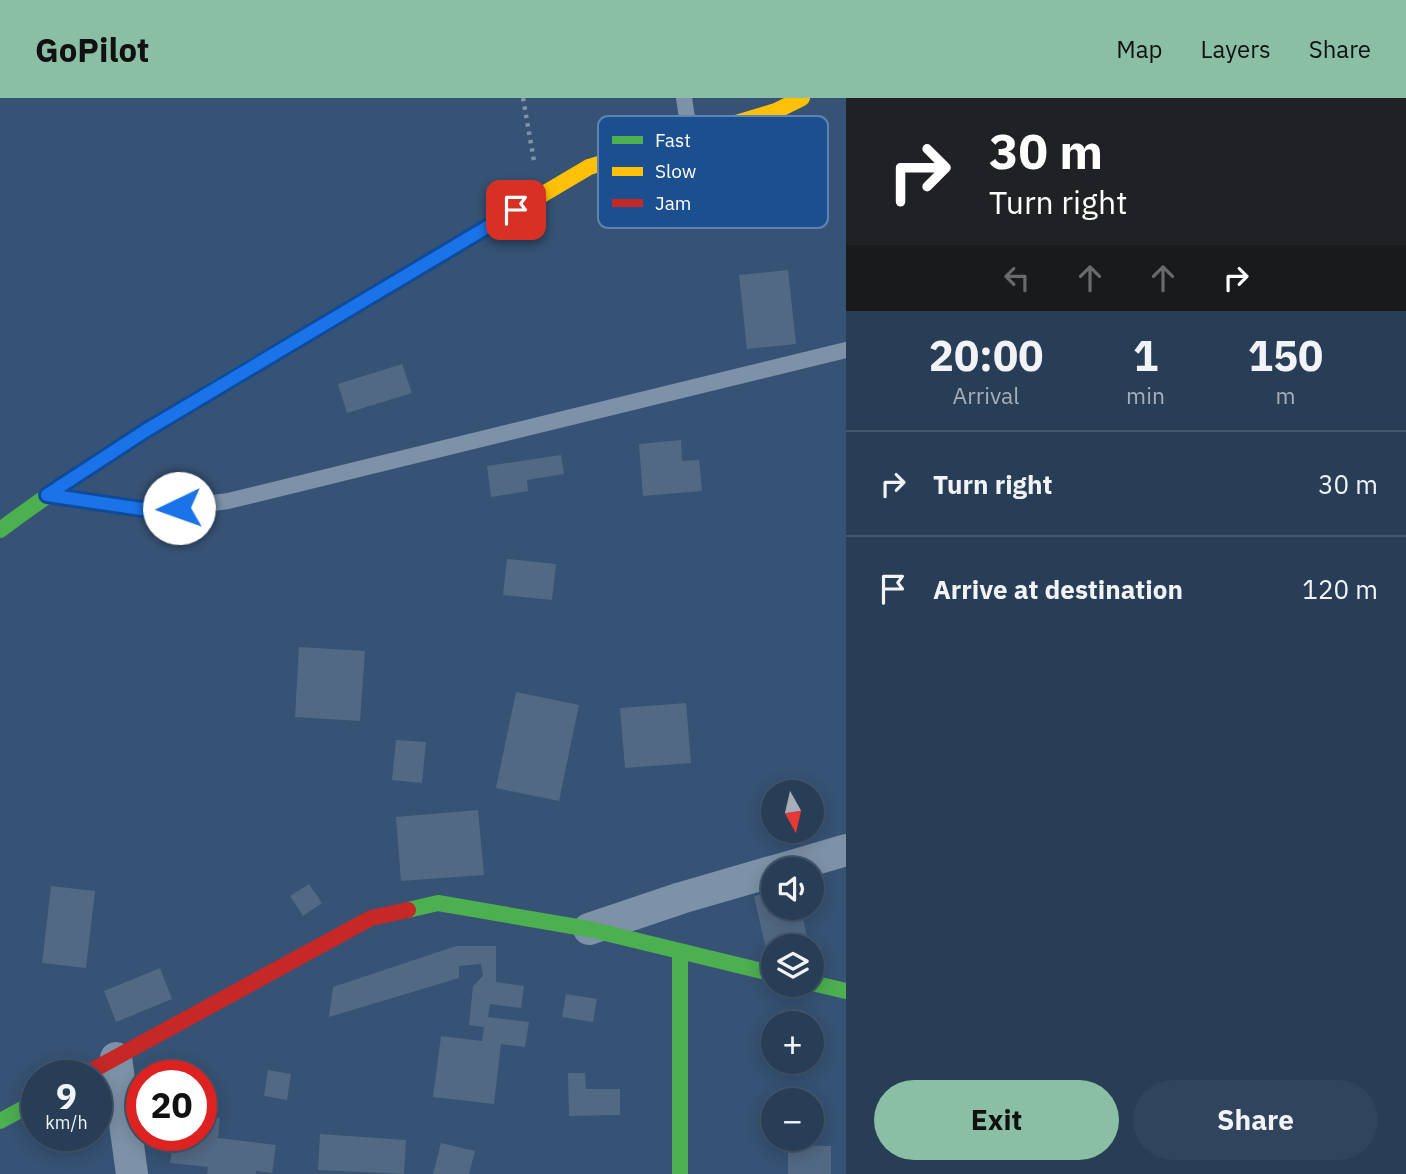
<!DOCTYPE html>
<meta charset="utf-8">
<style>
body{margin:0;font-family:"IBM Plex Sans",sans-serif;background:#30455d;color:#f1f3f6;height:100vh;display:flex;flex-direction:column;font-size:26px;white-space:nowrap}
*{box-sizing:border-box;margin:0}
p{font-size:23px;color:#a5aeba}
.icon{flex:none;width:38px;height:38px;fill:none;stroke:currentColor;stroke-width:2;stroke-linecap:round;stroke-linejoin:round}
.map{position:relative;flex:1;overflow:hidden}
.details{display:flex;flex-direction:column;background:#283e57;width:560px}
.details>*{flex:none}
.banner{background:#202124;color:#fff;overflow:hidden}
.needle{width:46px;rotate:172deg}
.tools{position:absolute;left:761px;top:682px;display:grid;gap:14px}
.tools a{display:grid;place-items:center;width:63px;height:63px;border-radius:50%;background:#283e57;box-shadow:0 4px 18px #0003,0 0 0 2px #44576d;font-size:35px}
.speed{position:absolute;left:21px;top:962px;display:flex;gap:14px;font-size:35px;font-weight:700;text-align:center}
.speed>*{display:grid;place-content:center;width:91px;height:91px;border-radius:50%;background:#283e57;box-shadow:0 4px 18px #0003,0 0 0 2px #44576d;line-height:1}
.speed small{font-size:18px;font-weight:400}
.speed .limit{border:10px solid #d22;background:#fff;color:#111}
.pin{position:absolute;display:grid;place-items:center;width:60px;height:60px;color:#fff;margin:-30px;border-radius:14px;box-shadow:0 4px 10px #0006}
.me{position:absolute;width:77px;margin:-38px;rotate:267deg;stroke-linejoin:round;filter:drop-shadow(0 0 5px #0008)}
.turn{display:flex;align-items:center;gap:24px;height:147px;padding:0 28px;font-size:32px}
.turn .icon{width:91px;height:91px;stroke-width:2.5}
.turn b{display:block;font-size:49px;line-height:60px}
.lanes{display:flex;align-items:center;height:66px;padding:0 28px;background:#0003;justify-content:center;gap:35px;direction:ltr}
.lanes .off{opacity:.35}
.eta{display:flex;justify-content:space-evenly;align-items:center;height:119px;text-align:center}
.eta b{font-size:42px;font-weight:700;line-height:49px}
.action{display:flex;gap:14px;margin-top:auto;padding:14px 28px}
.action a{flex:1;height:80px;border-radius:42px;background:#8abfa5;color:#111;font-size:28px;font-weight:700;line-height:80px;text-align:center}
.action a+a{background:#30455d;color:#f1f3f6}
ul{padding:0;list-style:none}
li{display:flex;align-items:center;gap:21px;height:105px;padding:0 28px;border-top:2px solid #44576d}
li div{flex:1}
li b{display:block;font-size:26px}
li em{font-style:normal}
header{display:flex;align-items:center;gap:42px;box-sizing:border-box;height:98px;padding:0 35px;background:#8abfa5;color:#111}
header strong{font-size:33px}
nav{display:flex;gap:38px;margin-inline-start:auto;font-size:24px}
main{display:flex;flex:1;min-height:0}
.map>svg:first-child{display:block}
.building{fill:#526984}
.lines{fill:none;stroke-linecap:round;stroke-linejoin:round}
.path{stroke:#7d92a8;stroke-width:4.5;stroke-dasharray:3.5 5;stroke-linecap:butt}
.lane{stroke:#7d92a8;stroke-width:16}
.street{stroke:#7d92a8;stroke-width:32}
.fast{stroke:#4caf50;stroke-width:16}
.slow{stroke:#ffc107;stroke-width:16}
.jam{stroke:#c62828;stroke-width:16}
.route-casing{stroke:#114b97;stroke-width:18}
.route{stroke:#1a73e8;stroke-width:12}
.key{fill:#1b4f8f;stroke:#5f84b1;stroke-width:2}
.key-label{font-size:19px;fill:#fff}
</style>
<header>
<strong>GoPilot</strong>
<nav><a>Map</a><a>Layers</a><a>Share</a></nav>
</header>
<main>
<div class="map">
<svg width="846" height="1076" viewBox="0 0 846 1076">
<rect width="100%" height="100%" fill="#365274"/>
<path class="building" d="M 788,172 L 796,246 L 747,251 L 739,177 Z
M 402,266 L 412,295 L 347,315 L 338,286 Z
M 681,342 L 682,363 L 699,362 L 702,393 L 643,398 L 639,346 Z
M 561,357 L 564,376 L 527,382 L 528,393 L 491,399 L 487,368 Z
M 507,461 L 556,466 L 552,502 L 503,497 Z
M 299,549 L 365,553 L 360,623 L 295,619 Z
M 516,594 L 579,607 L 559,703 L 496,690 Z
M 686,605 L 691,665 L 625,670 L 620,610 Z
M 396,642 L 426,644 L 422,685 L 392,682 Z
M 478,712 L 484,777 L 401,783 L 396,719 Z
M 309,786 L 322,805 L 303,818 L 290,798 Z
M 51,788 L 95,793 L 86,870 L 42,865 Z
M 774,794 L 774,810 L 801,810 L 809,849 L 774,849 L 774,853 L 766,851 L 754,798 Z
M 456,848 L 496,848 L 496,884 L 524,888 L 521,910 L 490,906 L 488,919 L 529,924 L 525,949 L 501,946 L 494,1006 L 433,999 L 441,938 L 482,943 L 484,929 L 469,927 L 473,888 L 483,878 L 481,866 L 459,868 L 459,880 L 329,919 L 333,889 Z
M 160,870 L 172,901 L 116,924 L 104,893 Z
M 566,896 L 597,901 L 593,924 L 562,919 Z
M 268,972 L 291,976 L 287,1002 L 264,998 Z
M 568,975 L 585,975 L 586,991 L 620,991 L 620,1017 L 569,1018 Z
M 201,1017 L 220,1020 L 218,1040 L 276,1047 L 272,1075 L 256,1073 L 256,1076 L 207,1076 L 208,1069 L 170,1065 L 173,1043 L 187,1044 L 187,1038 L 201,1038 Z
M 320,1036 L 406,1042 L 404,1076 L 318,1072 Z
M 441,1045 L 475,1053 L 469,1076 L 433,1076 Z
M 788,1047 L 831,1048 L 831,1076 L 788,1076 Z"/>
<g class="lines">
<path class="path" d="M 523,0 L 534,63"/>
<path class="lane" d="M 684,0 L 690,39
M 57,398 L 155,413 L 228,403 L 846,252"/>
<path class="street" d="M 778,772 L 846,752
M 589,831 L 681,800 L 774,773
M 116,960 L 132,1076"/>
<path class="fast" d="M 0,432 C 137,330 289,248 435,160
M 408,812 L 438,805 L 589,831 L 774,876
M 680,854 L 680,1076
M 812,885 L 846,893
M 0,1023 L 37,1003"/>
<path class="slow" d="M 435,160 L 589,69 L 776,13 L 802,0"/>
<path class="jam" d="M 82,978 L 371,820 L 408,812"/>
</g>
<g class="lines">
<defs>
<path id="route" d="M 179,410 L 155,413 L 47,397 L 145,333 L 516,112"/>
</defs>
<use href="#route" class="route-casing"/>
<use href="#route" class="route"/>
</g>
<rect x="598" y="18" width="230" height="112" rx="10" class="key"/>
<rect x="612" y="38" width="31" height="8" fill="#4caf50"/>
<rect x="612" y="69" width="31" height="9" fill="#ffc107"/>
<rect x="612" y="101" width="31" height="8" fill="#c62828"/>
<g class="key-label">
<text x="655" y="49">Fast</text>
<text x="655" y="80">Slow</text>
<text x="655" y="112">Jam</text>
</g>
</svg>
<div class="tools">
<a><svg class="needle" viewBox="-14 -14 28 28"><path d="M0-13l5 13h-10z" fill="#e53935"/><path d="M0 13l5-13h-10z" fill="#a5aeba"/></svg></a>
<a><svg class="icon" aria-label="sound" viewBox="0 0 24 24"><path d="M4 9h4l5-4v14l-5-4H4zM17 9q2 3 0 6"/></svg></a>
<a><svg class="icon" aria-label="layers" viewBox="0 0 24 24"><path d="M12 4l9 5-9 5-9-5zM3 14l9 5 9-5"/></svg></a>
<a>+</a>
<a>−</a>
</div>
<div class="speed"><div>9<small>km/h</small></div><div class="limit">20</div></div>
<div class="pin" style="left:516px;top:112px;background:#d93025"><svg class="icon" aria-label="arrive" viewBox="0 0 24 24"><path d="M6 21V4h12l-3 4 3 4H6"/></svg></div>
<svg class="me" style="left:179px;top:410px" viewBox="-20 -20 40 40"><circle r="19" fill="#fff"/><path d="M0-13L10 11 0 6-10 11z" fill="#1a73e8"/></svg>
</div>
<section class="details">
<div class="banner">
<div class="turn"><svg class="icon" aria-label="right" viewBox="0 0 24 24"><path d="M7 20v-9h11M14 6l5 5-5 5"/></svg><div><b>30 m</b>Turn right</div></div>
<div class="lanes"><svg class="icon off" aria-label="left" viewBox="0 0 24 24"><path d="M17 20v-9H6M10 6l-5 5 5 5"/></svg><svg class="icon off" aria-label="ahead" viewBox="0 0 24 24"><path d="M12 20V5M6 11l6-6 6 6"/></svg><svg class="icon off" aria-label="ahead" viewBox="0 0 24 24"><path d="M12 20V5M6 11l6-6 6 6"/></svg><svg class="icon" aria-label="right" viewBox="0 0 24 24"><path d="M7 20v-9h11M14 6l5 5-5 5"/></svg></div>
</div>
<div class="eta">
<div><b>20:00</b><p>Arrival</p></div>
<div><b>1</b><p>min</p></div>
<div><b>150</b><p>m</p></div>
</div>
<ul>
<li><svg class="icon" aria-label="right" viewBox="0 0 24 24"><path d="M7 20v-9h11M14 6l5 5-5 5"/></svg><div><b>Turn right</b></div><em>30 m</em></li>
<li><svg class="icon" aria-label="arrive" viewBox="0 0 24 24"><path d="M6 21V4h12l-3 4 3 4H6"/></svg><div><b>Arrive at destination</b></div><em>120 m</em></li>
</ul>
<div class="action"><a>Exit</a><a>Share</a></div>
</section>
</main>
